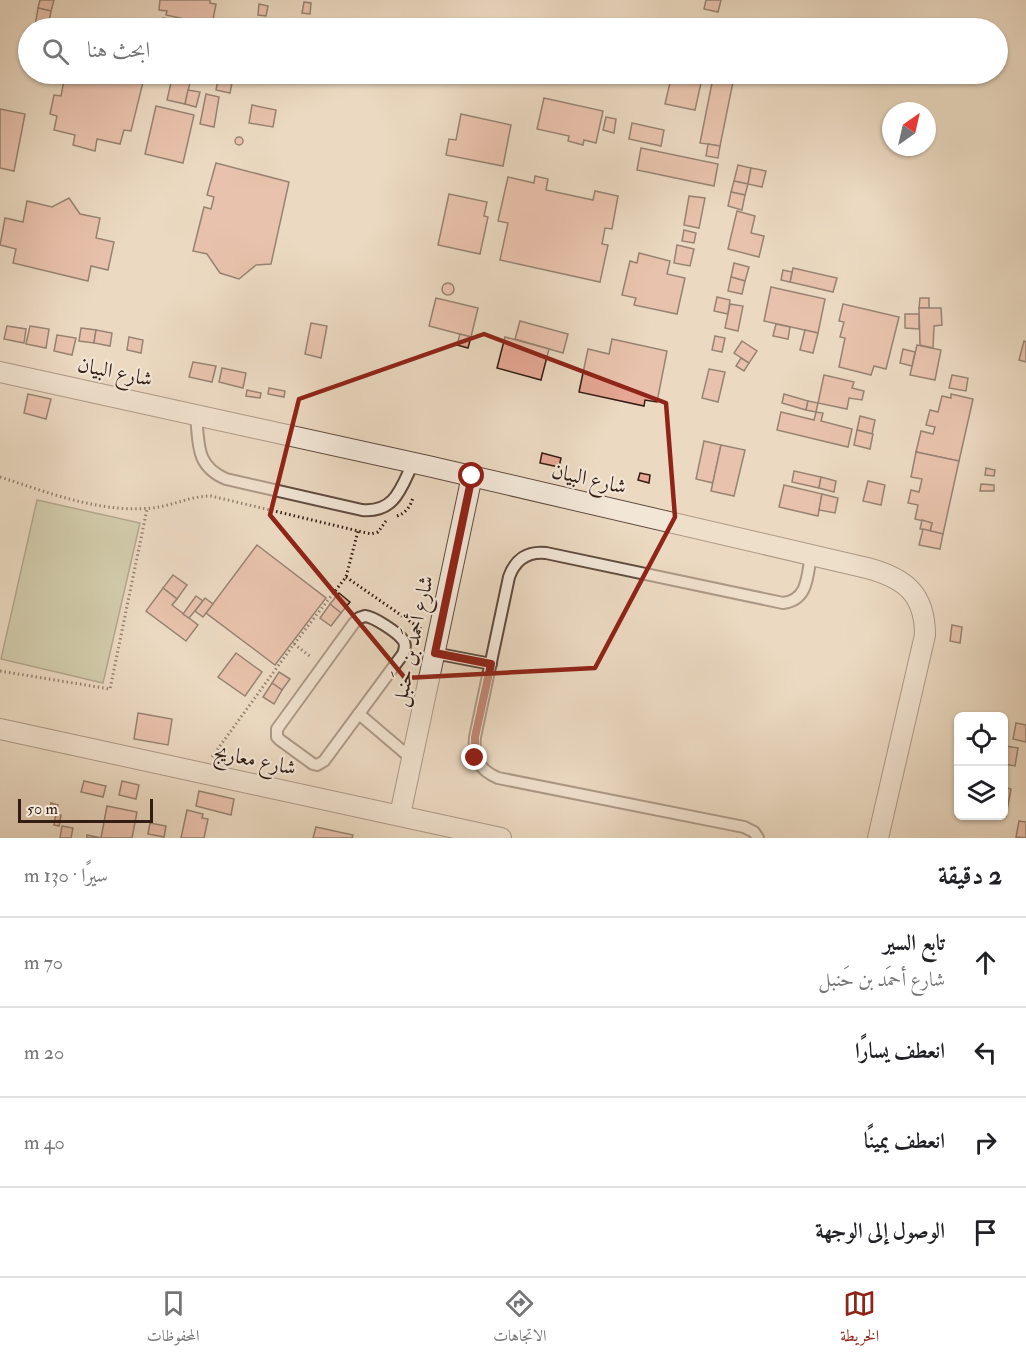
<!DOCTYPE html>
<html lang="ar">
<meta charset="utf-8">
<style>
:root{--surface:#fff;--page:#f2f2f2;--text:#202124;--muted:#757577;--line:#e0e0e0;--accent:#8f2418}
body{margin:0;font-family:"IM FELL Double Pica",Amiri,serif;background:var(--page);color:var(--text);direction:rtl}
.controls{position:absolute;right:18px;bottom:18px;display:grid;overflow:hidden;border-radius:9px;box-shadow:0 2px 4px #0004}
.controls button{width:54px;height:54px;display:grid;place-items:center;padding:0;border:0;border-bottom:2px solid var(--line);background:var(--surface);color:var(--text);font:30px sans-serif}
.compass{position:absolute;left:882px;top:102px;width:54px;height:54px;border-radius:50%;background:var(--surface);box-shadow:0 2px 4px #0004;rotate:34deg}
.scale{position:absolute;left:18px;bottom:15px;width:135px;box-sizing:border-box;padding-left:6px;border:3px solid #321c13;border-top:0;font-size:16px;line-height:21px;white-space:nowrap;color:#321c13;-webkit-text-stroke:4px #f2e6d7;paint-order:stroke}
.stop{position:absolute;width:18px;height:18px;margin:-14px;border:4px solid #8f2418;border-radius:50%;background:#fff}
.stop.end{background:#8f2418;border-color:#fff;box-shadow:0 2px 6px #0008}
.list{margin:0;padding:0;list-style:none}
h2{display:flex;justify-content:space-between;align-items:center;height:78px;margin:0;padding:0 24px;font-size:26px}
h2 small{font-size:20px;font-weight:400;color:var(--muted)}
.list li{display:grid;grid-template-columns:39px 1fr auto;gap:18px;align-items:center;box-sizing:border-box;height:90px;padding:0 24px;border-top:2px solid var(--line)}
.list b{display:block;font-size:22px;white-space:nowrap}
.list p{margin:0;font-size:20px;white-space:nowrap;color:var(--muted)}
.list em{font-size:20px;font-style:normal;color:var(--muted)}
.icon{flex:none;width:33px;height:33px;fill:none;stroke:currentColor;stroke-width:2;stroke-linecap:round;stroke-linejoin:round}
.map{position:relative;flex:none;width:1026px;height:838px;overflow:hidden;direction:ltr}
.search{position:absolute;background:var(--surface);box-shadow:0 2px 4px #0004;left:18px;right:18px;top:18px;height:66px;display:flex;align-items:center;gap:15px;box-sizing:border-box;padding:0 21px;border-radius:33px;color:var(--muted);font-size:22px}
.sheet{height:438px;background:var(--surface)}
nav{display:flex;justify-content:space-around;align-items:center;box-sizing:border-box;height:84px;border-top:2px solid var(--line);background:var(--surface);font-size:16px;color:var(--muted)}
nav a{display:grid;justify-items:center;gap:3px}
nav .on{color:var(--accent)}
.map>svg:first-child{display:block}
</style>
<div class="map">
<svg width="1026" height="838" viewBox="0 0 1026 838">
<rect width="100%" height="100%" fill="#ebd9c1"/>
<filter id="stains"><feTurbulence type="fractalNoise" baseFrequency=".00333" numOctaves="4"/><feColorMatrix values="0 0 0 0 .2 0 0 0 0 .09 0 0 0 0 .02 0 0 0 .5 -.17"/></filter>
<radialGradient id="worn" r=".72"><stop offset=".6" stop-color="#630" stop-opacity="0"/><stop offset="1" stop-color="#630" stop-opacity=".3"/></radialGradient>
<polygon fill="#b6bf94" stroke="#746e54" stroke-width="1.5" points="37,500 140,523 103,683 1,659"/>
<g fill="#e6a794" stroke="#321c13" stroke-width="1.5">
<polygon points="40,0 54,0 51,11 38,8"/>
<polygon points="160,0 210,0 210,3 216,4 212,25 166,15 167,11 159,10"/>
<polygon points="706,0 721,0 718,12 704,9"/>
<polygon points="304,2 311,3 310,14 302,13"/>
<polygon points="259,4 268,6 266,16 258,15"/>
<polygon points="38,8 51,11 48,28 35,26"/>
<polygon points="163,18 178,21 177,28 160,28"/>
<polygon points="246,20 287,28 244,28"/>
<polygon points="178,21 194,25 193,28 177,28"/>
<polygon points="60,74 145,74 131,131 124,130 120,144 97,139 95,151 73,145 75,135 54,130 57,116 50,114 54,95 61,96 64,81 58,79"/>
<polygon points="173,74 192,74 185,104 167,100"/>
<polygon points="672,74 703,74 695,110 665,104"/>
<polygon points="219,75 233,78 230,93 216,90"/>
<polygon points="713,78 733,82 720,146 700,143"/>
<polygon points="188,90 200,92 196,107 185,104"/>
<polygon points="206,94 219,97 214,127 200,124"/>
<polygon points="544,98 603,111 596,143 584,140 583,145 568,141 569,136 537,129"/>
<polygon points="252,105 276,110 273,127 249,123"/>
<polygon points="156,106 194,115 183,163 145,154"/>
<polygon points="0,109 25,114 14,171 0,168"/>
<polygon points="461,114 511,125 503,166 446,155 449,139 456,140"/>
<polygon points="606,117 616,119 614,133 603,130"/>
<polygon points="632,123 664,130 661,146 629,139"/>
<circle cx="239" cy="141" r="4"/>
<polygon points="708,144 720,146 718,158 706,156"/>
<polygon points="641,148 718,164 714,186 637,170"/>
<polygon points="216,163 289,182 271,264 256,265 239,279 220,273 207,254 193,251 204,207 211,209 214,197 207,195"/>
<polygon points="738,165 751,168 748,184 734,181"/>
<polygon points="751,168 766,171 762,187 748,184"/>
<polygon points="535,176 548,179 546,190 593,200 595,191 618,196 612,229 605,228 602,244 608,245 600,282 500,260 508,223 498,221 508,177 534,183"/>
<polygon points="734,181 748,184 745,195 731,192"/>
<polygon points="731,192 745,195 742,210 728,206"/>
<polygon points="449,194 487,202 484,216 488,217 480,254 438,245"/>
<polygon points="689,196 705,198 699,228 684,225"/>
<polygon points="69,198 80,214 100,218 96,238 114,242 108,270 91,266 88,281 13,263 16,249 0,245 5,218 23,222 27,201 52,207"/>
<polygon points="737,211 755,216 751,233 764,236 759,257 728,249"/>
<polygon points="684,230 696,233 694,243 682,241"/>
<polygon points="677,245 694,249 690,266 674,263"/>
<polygon points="639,253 670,261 667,274 685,278 677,314 634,305 636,298 622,295 630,261 637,263"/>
<polygon points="734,263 749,267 745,281 731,277"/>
<polygon points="793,268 837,278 833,292 790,282"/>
<polygon points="783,270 792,272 790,282 781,280"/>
<polygon points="731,277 745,281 742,294 728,291"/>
<circle cx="448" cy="289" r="6"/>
<polygon points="771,287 825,299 818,333 764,321"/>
<polygon points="717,297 730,300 728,314 714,311"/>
<polygon points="436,298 478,308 471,337 429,326"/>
<polygon points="920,298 929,298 929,308 919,308"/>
<polygon points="730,304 743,306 738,331 725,328"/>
<polygon points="843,304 899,317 886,369 874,366 871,375 839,367 845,338 840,337 844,322 839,321"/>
<polygon points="919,308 941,308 942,325 934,326 933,348 920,345"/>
<polygon points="905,314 919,314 919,329 905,328"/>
<polygon points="520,321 568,334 563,353 515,339"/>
<polygon points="311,323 327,326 321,358 305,354"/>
<polygon points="776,324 790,327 788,339 773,336"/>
<polygon points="7,326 26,329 24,343 4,339"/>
<polygon points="30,326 49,329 46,348 26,344"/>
<polygon points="81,328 96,330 94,343 79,341"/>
<polygon points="96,330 112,333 110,346 94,343"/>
<polygon points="805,330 818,333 813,353 800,350"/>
<polygon points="460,334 471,337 468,348 457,345"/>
<polygon points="57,335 76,338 72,355 54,351"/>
<polygon points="715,336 725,338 722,352 712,350"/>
<polygon points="129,337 143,340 141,353 127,350"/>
<polygon points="505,337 549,349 541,380 497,368"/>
<polygon points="612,339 667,351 657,402 645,400 644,406 579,392 588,349 609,354"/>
<polygon points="742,341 757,351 749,363 734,353"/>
<polygon points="1024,341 1026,342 1026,362 1019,360"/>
<polygon points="917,345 941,350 935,380 910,375"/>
<polygon points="903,349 915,352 912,366 900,363"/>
<polygon points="741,358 749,363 744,371 736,366"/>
<polygon points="193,362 216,366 212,382 189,377"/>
<polygon points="222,368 246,373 243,388 219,382"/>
<polygon points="709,369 725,372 718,402 702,398"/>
<polygon points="824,375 854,382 852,388 864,391 862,400 849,398 847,409 818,403"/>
<polygon points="952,375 968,378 966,391 949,388"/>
<polygon points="269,388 285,391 284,397 268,394"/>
<polygon points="247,390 261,393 260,398 246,396"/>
<polygon points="28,394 51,399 46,419 24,413"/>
<polygon points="784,394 808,401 806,410 782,403"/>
<polygon points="951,394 973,399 959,461 916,452 921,431 933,434 935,427 926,425 930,410 938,412 942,396 951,398"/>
<polygon points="808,401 818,403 816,412 806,410"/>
<polygon points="781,412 814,420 816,412 823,413 821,421 852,429 848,447 777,430"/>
<polygon points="860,416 875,420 872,434 857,430"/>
<polygon points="857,430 873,434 870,449 854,445"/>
<polygon points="704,441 721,445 713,483 696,479"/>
<polygon points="721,445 745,450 734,496 711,491"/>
<polygon points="916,452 959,461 943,534 930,531 932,523 915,519 918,505 908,503 911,490 919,492 922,479 911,477"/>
<polygon points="542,453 561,458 559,467 540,463"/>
<polygon points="986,468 995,470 994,476 985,475"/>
<polygon points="794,471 821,477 819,488 792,482"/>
<polygon points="640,473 650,475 649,483 638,480"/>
<polygon points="821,477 836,481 834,492 819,488"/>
<polygon points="868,481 885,485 881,505 863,501"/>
<polygon points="981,484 994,485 994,491 980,491"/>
<polygon points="784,485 822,494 818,516 779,507"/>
<polygon points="822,494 838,498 835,513 819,510"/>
<polygon points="922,520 932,523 930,531 920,529"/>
<polygon points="923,529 943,534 940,549 919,545"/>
<polygon points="257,545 326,598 275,665 206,613"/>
<polygon points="173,575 187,585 177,599 163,588"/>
<polygon points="163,588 177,599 172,605 198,625 186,641 146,611"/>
<polygon points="339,593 350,602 341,613 330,604"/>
<polygon points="196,596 203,601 189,618 183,614"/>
<polygon points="205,598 213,604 203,617 195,611"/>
<polygon points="330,604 341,613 331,626 320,618"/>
<polygon points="952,625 962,627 960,643 950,641"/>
<polygon points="236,653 262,672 245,696 218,677"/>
<polygon points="279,672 290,679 282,690 272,683"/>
<polygon points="272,683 282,690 274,704 263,697"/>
<polygon points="138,713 172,719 168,745 134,739"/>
<polygon points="1016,723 1026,725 1026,742 1013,739"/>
<polygon points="1005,746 1018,748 1015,766 1004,764"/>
<polygon points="84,781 106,786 103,797 81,792"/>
<polygon points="122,781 139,785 136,799 119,795"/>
<polygon points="1004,787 1011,789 1006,816 1002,816 1004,816"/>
<polygon points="199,791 234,799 231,815 196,806"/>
<polygon points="51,803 58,805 56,814 49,813"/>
<polygon points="107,806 137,812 132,838 87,838 87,835 101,838"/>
<polygon points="187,810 203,814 202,818 208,819 204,838 181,838"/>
<polygon points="56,814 61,815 59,826 54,825"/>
<polygon points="1019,821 1026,822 1026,838 1016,837"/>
<polygon points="150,823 166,826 164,837 148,834"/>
<polygon points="62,826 73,828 71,838 60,838"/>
<polygon points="316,827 353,835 352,838 313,838"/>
</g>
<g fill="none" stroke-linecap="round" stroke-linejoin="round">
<g stroke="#604b3e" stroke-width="14">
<g id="lane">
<path d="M196 415C199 443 195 466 226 479L362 510C395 513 401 488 413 463"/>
<path d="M365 616C374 617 397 632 403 640 406 644 405 649 403 654L324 761 317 765 313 764 280 740 277 737V729L354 623 359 618Z"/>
<polyline points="434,653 491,664"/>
<polyline points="359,714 412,759"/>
<path d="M758 838 754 832 744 827 498 778C479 770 473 758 475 737L509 577C515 560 527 551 546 553L783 603C808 600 807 577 811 555"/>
</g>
</g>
<g stroke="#604b3e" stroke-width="22">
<g id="street">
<path d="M0 372 428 466 867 568C905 578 925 594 925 635L878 838"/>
<polyline points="0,729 501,838"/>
<polyline points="400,815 472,476"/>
</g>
</g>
<g stroke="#321c13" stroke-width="3" stroke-dasharray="1.5 3" stroke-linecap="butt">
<path d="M0 477C50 493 99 513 152 508 172 506 190 496 211 496L371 534 378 532 386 521"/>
<path d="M397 516C406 513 411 506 413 497"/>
<polyline points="346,577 421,629"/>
<polyline points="294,644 311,657"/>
<polyline points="0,671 110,689 147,509"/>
<polyline points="212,757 294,644 346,577 358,531"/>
</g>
<use href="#lane" stroke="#f2e6d7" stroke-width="10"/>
<use href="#street" stroke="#f2e6d7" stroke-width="20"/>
</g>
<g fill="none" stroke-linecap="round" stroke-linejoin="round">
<polyline stroke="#8f2418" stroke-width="8" points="472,476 435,653 491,664 475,737 475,758"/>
</g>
<path d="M0 0H1026V838H0ZM484 334 666 403 675 517 595 668 405 678 270 515 299 399Z" fill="#ebd9c1" fill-opacity=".55" fill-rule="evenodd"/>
<path fill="none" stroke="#8f2418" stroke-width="4.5" stroke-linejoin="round" d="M484 334 666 403 675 517 595 668 405 678 270 515 299 399Z"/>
<g text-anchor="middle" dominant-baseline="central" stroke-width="4.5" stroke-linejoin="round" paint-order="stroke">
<g font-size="21" fill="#321c13" stroke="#f2e6d7">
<text transform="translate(115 372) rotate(12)">شارع البيان</text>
<text transform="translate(589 479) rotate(13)">شارع البيان</text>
<text transform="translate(413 641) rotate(-78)">شارع أحمَد بن حَنبل</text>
<text transform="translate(255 760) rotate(12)">شارع معاريج</text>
</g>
</g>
<rect width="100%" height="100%" filter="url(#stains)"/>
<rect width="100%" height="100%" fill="url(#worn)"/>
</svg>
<div class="controls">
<button><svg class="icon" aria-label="locate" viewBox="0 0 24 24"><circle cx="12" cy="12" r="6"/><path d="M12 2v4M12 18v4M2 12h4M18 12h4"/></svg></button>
<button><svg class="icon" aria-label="layers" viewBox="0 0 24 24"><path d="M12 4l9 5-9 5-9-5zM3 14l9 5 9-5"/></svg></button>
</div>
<svg class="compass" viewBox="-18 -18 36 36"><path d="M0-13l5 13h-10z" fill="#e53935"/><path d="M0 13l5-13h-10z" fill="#757577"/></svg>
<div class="scale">50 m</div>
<div class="stop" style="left:472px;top:476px"></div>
<div class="stop end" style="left:475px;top:758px"></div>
<div class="search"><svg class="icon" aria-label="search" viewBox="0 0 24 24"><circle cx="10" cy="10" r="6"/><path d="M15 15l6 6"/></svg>ابحث هنا</div>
</div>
<section class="sheet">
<h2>2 دقيقة<small>سيرًا · 130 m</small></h2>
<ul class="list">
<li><svg class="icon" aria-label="ahead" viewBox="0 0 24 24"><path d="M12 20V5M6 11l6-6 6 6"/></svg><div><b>تابع السير</b><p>شارع أحمَد بن حَنبل</p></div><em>70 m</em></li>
<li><svg class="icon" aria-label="left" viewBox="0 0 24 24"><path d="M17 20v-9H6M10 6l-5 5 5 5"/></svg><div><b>انعطف يسارًا</b></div><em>20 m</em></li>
<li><svg class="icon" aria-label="right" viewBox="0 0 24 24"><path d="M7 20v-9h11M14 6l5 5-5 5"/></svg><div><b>انعطف يمينًا</b></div><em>40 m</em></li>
<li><svg class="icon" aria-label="arrive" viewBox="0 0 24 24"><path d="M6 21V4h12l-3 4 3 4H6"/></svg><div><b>الوصول إلى الوجهة</b></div></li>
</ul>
</section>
<nav>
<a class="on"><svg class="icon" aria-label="map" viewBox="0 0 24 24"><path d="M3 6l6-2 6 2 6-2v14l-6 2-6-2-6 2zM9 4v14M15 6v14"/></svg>الخريطة</a>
<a><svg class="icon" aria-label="directions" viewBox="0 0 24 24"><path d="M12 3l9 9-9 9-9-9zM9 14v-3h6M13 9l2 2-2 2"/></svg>الاتجاهات</a>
<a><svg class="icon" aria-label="saved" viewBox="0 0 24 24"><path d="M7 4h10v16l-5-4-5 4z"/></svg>المحفوظات</a>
</nav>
